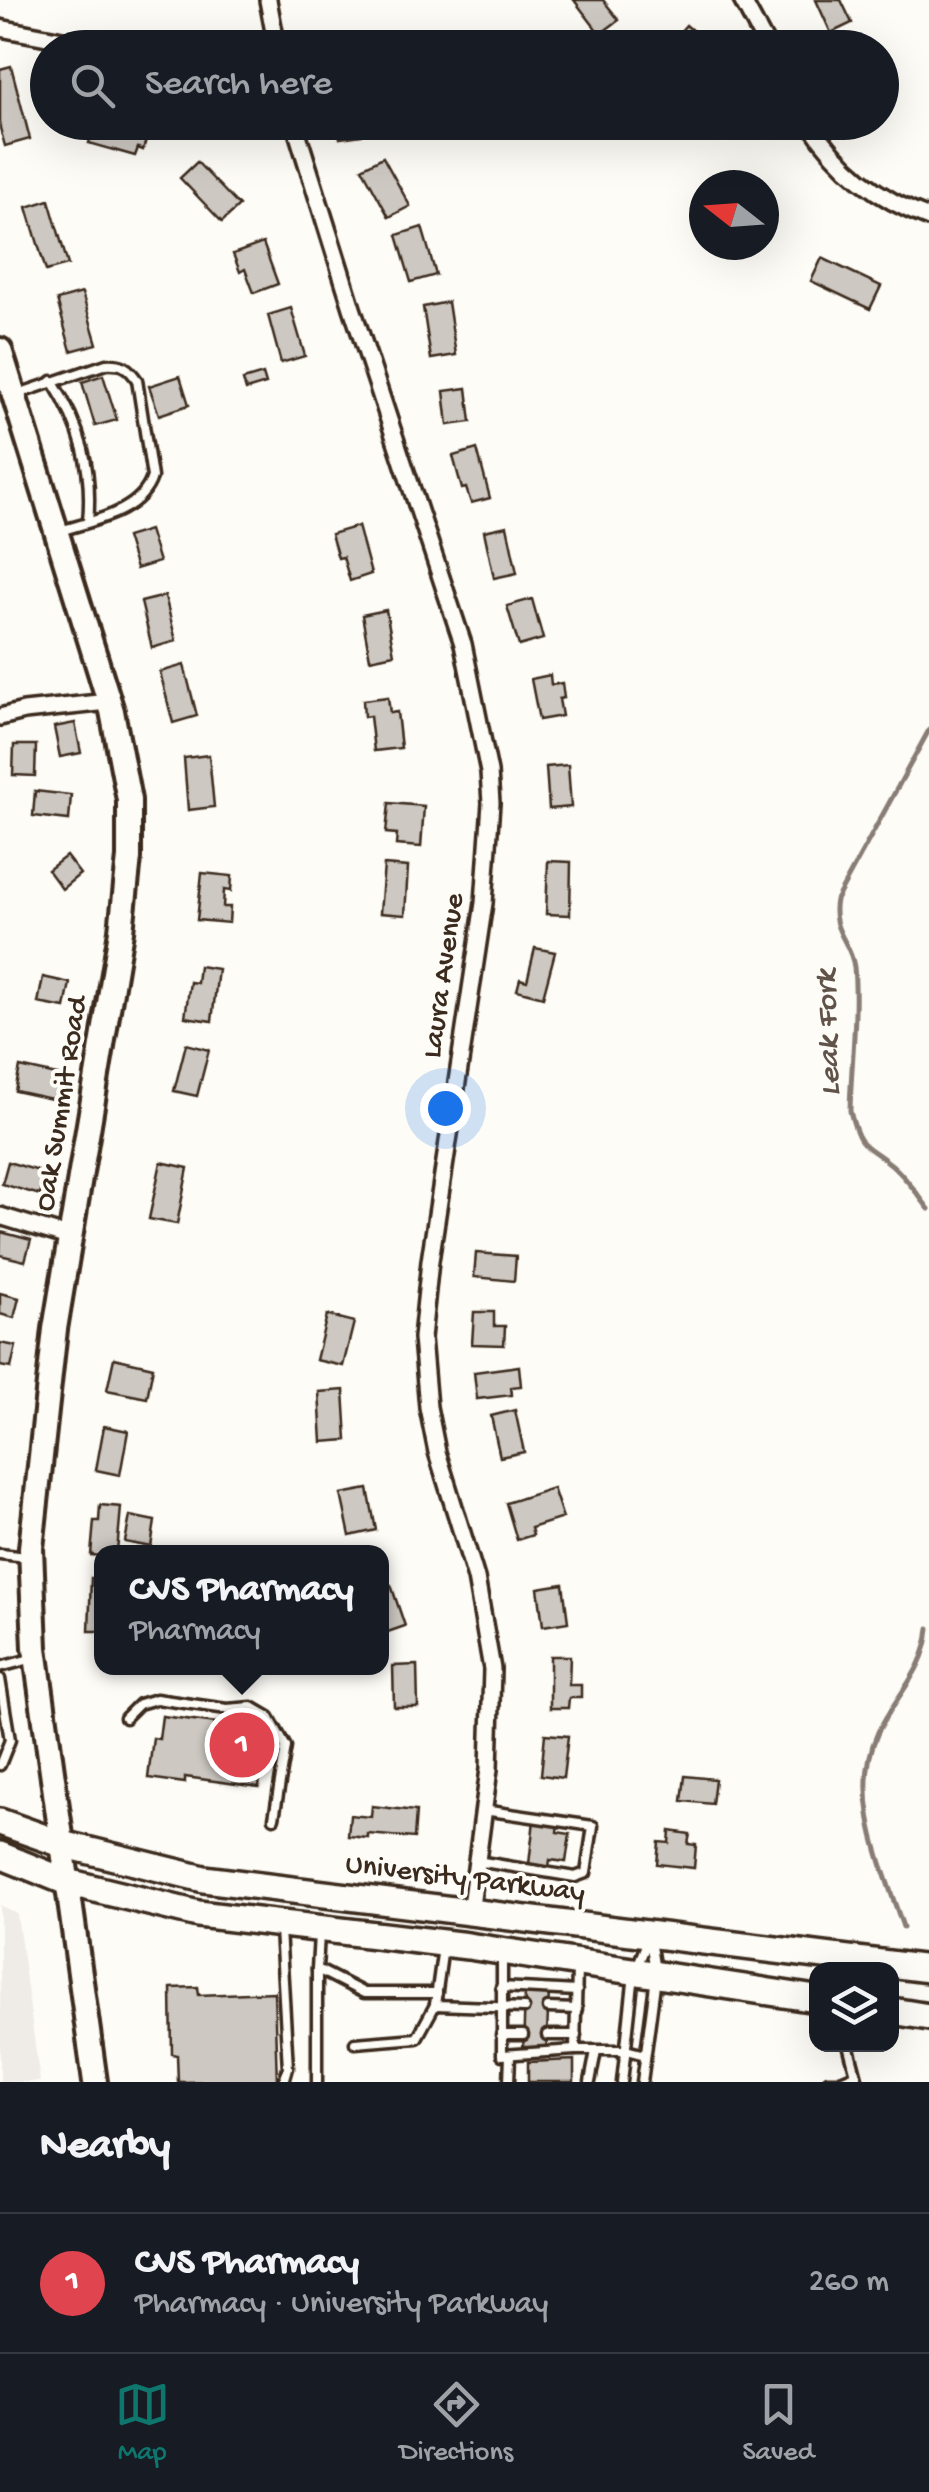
<!DOCTYPE html>
<meta charset="utf-8">
<style>
:root{--surface:#171b24;--page:#20242c;--text:#f1f3f6;--muted:#9ea1a6;--line:#363941;--accent:#0f766e}
body{margin:0;font-family:"Gochi Hand",sans-serif;background:var(--page);color:var(--text)}
.controls{position:absolute;right:30px;bottom:30px;display:grid;overflow:hidden;border-radius:20px;box-shadow:0 10px 40px #0002}
.controls button{width:90px;height:90px;display:grid;place-items:center;padding:0;border:0;border-bottom:2px solid var(--line);background:var(--surface);color:var(--text);font:50px sans-serif}
.compass{position:absolute;left:689px;top:170px;width:90px;height:90px;border-radius:50%;background:var(--surface);box-shadow:0 10px 40px #0002;rotate:287deg}
.you{position:absolute;left:445px;top:1108px;width:35px;height:35px;margin:-25px;border:8px solid #fff;border-radius:50%;background:#1a73e8;box-shadow:0 0 0 15px #1a73e833}
.badge{display:grid;place-items:center;width:65px;height:65px;border-radius:50%;background:var(--accent);color:#fff;font-size:32px;font-weight:700}
.pin{position:absolute;translate:-50% -50%;border:5px solid #fff;box-shadow:0 2px 10px #0006}
.popup{position:absolute;left:94px;top:1545px;width:295px;height:130px;box-sizing:border-box;display:grid;place-content:center;border-radius:20px;background:var(--surface);filter:drop-shadow(0 2px 8px #0005);font-size:32px;white-space:nowrap;color:var(--muted)}
.popup b{font-size:38px;color:var(--text)}
.popup::after{content:'';position:absolute;left:50%;top:100%;margin-left:-20px;border:20px solid transparent;border-top-color:var(--surface)}
.list{margin:0;padding:0;list-style:none}
h2{display:flex;justify-content:space-between;align-items:center;height:130px;margin:0;padding:0 40px;font-size:42px}
h2 small{font-size:32px;font-weight:400;color:var(--muted)}
.list li{display:grid;grid-template-columns:65px 1fr auto;gap:30px;align-items:center;box-sizing:border-box;height:140px;padding:0 40px;border-top:2px solid var(--line)}
.list b{display:block;font-size:38px;white-space:nowrap}
.list p{margin:0;font-size:32px;white-space:nowrap;color:var(--muted)}
.list em{font-size:32px;font-style:normal;color:var(--muted)}
.icon{flex:none;width:55px;height:55px;fill:none;stroke:currentColor;stroke-width:2;stroke-linecap:round;stroke-linejoin:round}
.map{position:relative;flex:none;width:929px;height:2082px;overflow:hidden}
.search{position:absolute;background:var(--surface);box-shadow:0 10px 40px #0002;left:30px;right:30px;top:30px;height:110px;display:flex;align-items:center;gap:25px;box-sizing:border-box;padding:0 35px;border-radius:55px;color:var(--muted);font-size:38px}
.sheet{height:270px;background:var(--surface)}
nav{display:flex;justify-content:space-around;align-items:center;box-sizing:border-box;height:140px;border-top:2px solid var(--line);background:var(--surface);font-size:28px;color:var(--muted)}
nav a{display:grid;justify-items:center;gap:5px}
nav .on{color:var(--accent)}
.map>svg:first-child{display:block}
</style>
<div class="map">
<svg width="929" height="2082" viewBox="0 0 929 2082">
<rect width="100%" height="100%" fill="#fdfcf7"/>
<filter id="ink" filterUnits="userSpaceOnUse"><feTurbulence type="fractalNoise" baseFrequency=".01" numOctaves="2"/><feDisplacementMap in="SourceGraphic" scale="20" xChannelSelector="R" yChannelSelector="G"/><feConvolveMatrix kernelMatrix="1 2 1 2 8 2 1 2 1" color-interpolation-filters="sRGB"/></filter>
<g filter="url(#ink)">
<polygon fill="#efece7" points="0,1905 17,1914 40,2082 0,2082"/>
<g fill="none" stroke-linecap="round" stroke-linejoin="round">
<g stroke="#887d74" stroke-width="5">
<path d="M929 730 836 900C830 931 851 942 854 967 858 1012 851 1065 850 1111 860 1151 864 1142 892 1165 907 1178 917 1194 929 1209"/>
<path d="M903 1927C883 1867 849 1795 878 1732 895 1696 926 1670 929 1628"/>
</g>
</g>
<g fill="#cdc8c2" stroke="#3b2a1e" stroke-width="2.5">
<polygon points="574,0 603,0 619,20 600,34"/>
<polygon points="816,0 841,0 852,23 831,33"/>
<polygon points="686,25 708,44 705,48 666,48"/>
<polygon points="11,66 30,139 5,146 0,128 0,69"/>
<polygon points="94,122 147,136 143,150 138,148 135,156 89,143"/>
<polygon points="337,122 360,122 362,135 340,138"/>
<polygon points="383,157 410,206 389,217 362,168"/>
<polygon points="197,162 239,206 222,222 180,178"/>
<polygon points="49,200 68,265 46,271 27,207"/>
<polygon points="422,227 436,275 411,282 397,235"/>
<polygon points="263,243 278,284 254,293 245,269 240,272 233,254"/>
<polygon points="822,258 881,286 870,309 811,281"/>
<polygon points="82,293 97,344 71,351 57,300"/>
<polygon points="448,302 456,355 431,359 423,307"/>
<polygon points="291,308 305,356 281,363 268,315"/>
<polygon points="263,374 266,384 246,390 243,380"/>
<polygon points="103,375 117,420 95,426 82,382"/>
<polygon points="180,376 189,405 159,415 149,386"/>
<polygon points="467,388 471,422 448,425 444,391"/>
<polygon points="477,449 490,498 471,503 466,488 462,489 453,456"/>
<polygon points="358,526 371,574 350,581 343,557 338,558 331,534"/>
<polygon points="507,526 517,573 494,578 484,531"/>
<polygon points="149,530 159,562 136,569 126,537"/>
<polygon points="165,596 176,641 152,648 141,602"/>
<polygon points="532,599 543,639 519,646 507,606"/>
<polygon points="386,610 394,654 370,659 362,615"/>
<polygon points="184,665 197,716 173,723 160,672"/>
<polygon points="550,675 551,685 562,683 564,698 559,699 562,716 539,720 531,679"/>
<polygon points="388,697 390,713 397,712 401,748 374,751 370,716 364,717 363,700"/>
<polygon points="75,723 81,753 60,757 54,727"/>
<polygon points="14,745 36,745 35,776 13,775"/>
<polygon points="209,755 214,807 188,810 184,758"/>
<polygon points="568,765 571,807 549,809 546,767"/>
<polygon points="35,791 71,795 69,820 33,816"/>
<polygon points="389,803 424,806 421,847 396,845 397,834 386,833"/>
<polygon points="66,856 80,874 62,889 48,870"/>
<polygon points="548,861 571,862 570,915 546,914"/>
<polygon points="384,865 408,867 405,915 380,913"/>
<polygon points="202,873 232,876 231,891 224,890 223,907 230,907 229,923 197,920"/>
<polygon points="535,948 555,952 543,997 517,990 520,979 527,981"/>
<polygon points="199,966 218,969 212,1021 185,1017 190,982 197,983"/>
<polygon points="43,977 70,983 65,1008 38,1003"/>
<polygon points="186,1044 209,1050 197,1096 174,1091"/>
<polygon points="20,1067 66,1077 61,1101 15,1091"/>
<polygon points="8,1162 46,1173 40,1195 2,1184"/>
<polygon points="161,1162 188,1168 177,1224 149,1219"/>
<polygon points="1,1232 31,1240 25,1261 0,1255"/>
<polygon points="476,1253 516,1256 514,1281 474,1277"/>
<polygon points="0,1293 19,1298 14,1318 0,1314"/>
<polygon points="474,1312 494,1312 494,1326 505,1326 504,1345 472,1344"/>
<polygon points="327,1315 354,1322 343,1366 316,1360"/>
<polygon points="0,1343 16,1346 11,1368 0,1366"/>
<polygon points="114,1358 153,1367 147,1398 107,1390"/>
<polygon points="519,1366 521,1386 511,1387 512,1395 477,1399 474,1372"/>
<polygon points="344,1390 347,1440 322,1442 319,1392"/>
<polygon points="515,1410 524,1452 500,1457 491,1416"/>
<polygon points="104,1426 128,1431 120,1475 96,1470"/>
<polygon points="553,1488 563,1518 531,1528 533,1535 517,1540 506,1503"/>
<polygon points="368,1489 376,1530 350,1536 341,1494"/>
<polygon points="100,1505 121,1507 117,1552 102,1552 102,1556 91,1555 94,1521 99,1521"/>
<polygon points="130,1516 155,1521 151,1547 125,1542"/>
<polygon points="91,1578 102,1578 102,1631 89,1631"/>
<polygon points="563,1584 568,1622 543,1626 538,1588"/>
<polygon points="391,1585 405,1626 382,1634 382,1588"/>
<polygon points="550,1656 570,1656 569,1685 581,1685 581,1698 569,1698 568,1708 550,1708"/>
<polygon points="417,1665 418,1707 394,1707 393,1666"/>
<polygon points="250,1713 262,1714 260,1729 266,1730 259,1787 185,1777 185,1783 148,1778 153,1738 159,1739 162,1716 248,1727"/>
<polygon points="545,1734 568,1736 563,1778 541,1775"/>
<polygon points="685,1776 715,1779 712,1804 682,1801"/>
<polygon points="372,1806 416,1811 414,1838 368,1834 368,1838 348,1836 350,1815 371,1817"/>
<polygon points="534,1820 558,1823 557,1832 570,1834 566,1862 550,1860 549,1867 529,1864"/>
<polygon points="670,1831 690,1834 688,1844 696,1845 694,1868 657,1864 659,1842 669,1843"/>
<polygon points="198,1987 199,1995 274,1992 277,2081 178,2082 177,2055 172,2054 171,1988"/>
<polygon points="525,1991 549,1992 546,2053 523,2052"/>
<polygon points="574,2060 574,2082 528,2082 528,2062"/>
</g>
<g fill="none" stroke-linecap="round" stroke-linejoin="round">
<g stroke="#3b2a1e" stroke-width="15">
<g id="lane">
<path d="M52 381C81 426 93 469 88 522"/>
<path d="M18 394 106 364C122 363 128 367 137 380L152 477C141 513 91 521 60 531"/>
<polyline points="0,1554 27,1557"/>
<polyline points="0,1667 34,1658"/>
<polyline points="0,1679 10,1740 0,1765"/>
<polyline points="125,1718 139,1704 156,1699 227,1709 252,1707 269,1717 286,1747 274,1818"/>
<polyline points="477,1861 575,1877 586,1873 593,1826 483,1810"/>
<polyline points="280,1929 288,2068 284,2082"/>
<polyline points="319,1934 317,1969 364,1993 437,1993"/>
<polyline points="502,1955 502,2055 575,2050 577,1968"/>
<polyline points="317,1969 317,2082"/>
<polyline points="501,1987 577,1991"/>
<polyline points="435,2005 524,2008"/>
<polyline points="548,2008 577,2009"/>
<polyline points="501,2035 523,2035"/>
<polyline points="547,2035 576,2035"/>
<polyline points="355,2043 417,2038 435,2005 443,1947"/>
<polyline points="848,2044 858,2082"/>
<polyline points="575,2050 626,2050 645,2055"/>
<polyline points="828,2081 841,2081 855,2075"/>
<polyline points="509,2082 510,2055"/>
<polyline points="590,2082 596,2051"/>
<polyline points="622,2082 634,1974 648,1940"/>
<polyline points="642,2082 656,1977 650,1940"/>
</g>
</g>
<g stroke="#3b2a1e" stroke-width="22">
<g id="street">
<polyline points="268,0 277,48"/>
<polyline points="742,0 768,48"/>
<polyline points="0,28 104,48"/>
<polyline points="294,122 352,308 463,644 489,772 491,803 484,903 430,1261 422,1338 428,1407 437,1452 476,1578 492,1669 489,1769 470,1914"/>
<path d="M809 122C840 169 877 199 929 218"/>
<polyline points="0,717 24,711 108,702"/>
<polyline points="0,1216 72,1238"/>
</g>
</g>
<g stroke="#3b2a1e" stroke-width="30">
<polyline id="secondary" points="0,350 112,711 129,800 129,858 121,931 55,1329 31,1548 35,1648 95,2082"/>
</g>
<g stroke="#3b2a1e" stroke-width="32">
<g id="primary">
<polyline points="0,1822 62,1844 204,1879 929,1969"/>
<polyline points="0,1855 67,1882 198,1914 468,1946 816,1999"/>
<polyline points="892,2011 929,2017"/>
</g>
</g>
<use href="#lane" stroke="#fdfcf7" stroke-width="8"/>
<use href="#street" stroke="#fdfcf7" stroke-width="15"/>
<use href="#secondary" stroke="#fdfcf7" stroke-width="22"/>
<use href="#primary" stroke="#fdfcf7" stroke-width="25"/>
</g>
</g>
<g text-anchor="middle" dominant-baseline="central" stroke-width="8" stroke-linejoin="round" paint-order="stroke">
<g font-size="30" fill="#3b2a1e" stroke="#fdfcf7">
<text transform="translate(445 976) rotate(-82)">Laura Avenue</text>
<text transform="translate(63 1104) rotate(-81)">Oak Summit Road</text>
<text transform="translate(465 1880) rotate(7)">University Parkway</text>
</g>
<g font-size="32" font-style="italic" fill="#615349" stroke="#fdfcf7">
<text transform="translate(830 1033) rotate(-92)">Leak Fork</text>
</g>
</g>
</svg>
<div class="controls">
<button><svg class="icon" aria-label="layers" viewBox="0 0 24 24"><path d="M12 4l9 5-9 5-9-5zM3 14l9 5 9-5"/></svg></button>
</div>
<svg class="compass" viewBox="-18 -18 36 36"><path d="M0-13l5 13h-10z" fill="#e53935"/><path d="M0 13l5-13h-10z" fill="#9ea1a6"/></svg>
<div class="you"></div>
<div class="pin badge" style="left:242px;top:1745px;background:#e0444e">1</div>
<div class="popup"><b>CVS Pharmacy</b>Pharmacy</div>
<div class="search"><svg class="icon" aria-label="search" viewBox="0 0 24 24"><circle cx="10" cy="10" r="6"/><path d="M15 15l6 6"/></svg>Search here</div>
</div>
<section class="sheet">
<h2>Nearby<small></small></h2>
<ul class="list">
<li><span class="badge" style="background:#e0444e">1</span><div><b>CVS Pharmacy</b><p>Pharmacy · University Parkway</p></div><em>260 m</em></li>
</ul>
</section>
<nav>
<a class="on"><svg class="icon" aria-label="map" viewBox="0 0 24 24"><path d="M3 6l6-2 6 2 6-2v14l-6 2-6-2-6 2zM9 4v14M15 6v14"/></svg>Map</a>
<a><svg class="icon" aria-label="directions" viewBox="0 0 24 24"><path d="M12 3l9 9-9 9-9-9zM9 14v-3h6M13 9l2 2-2 2"/></svg>Directions</a>
<a><svg class="icon" aria-label="saved" viewBox="0 0 24 24"><path d="M7 4h10v16l-5-4-5 4z"/></svg>Saved</a>
</nav>
